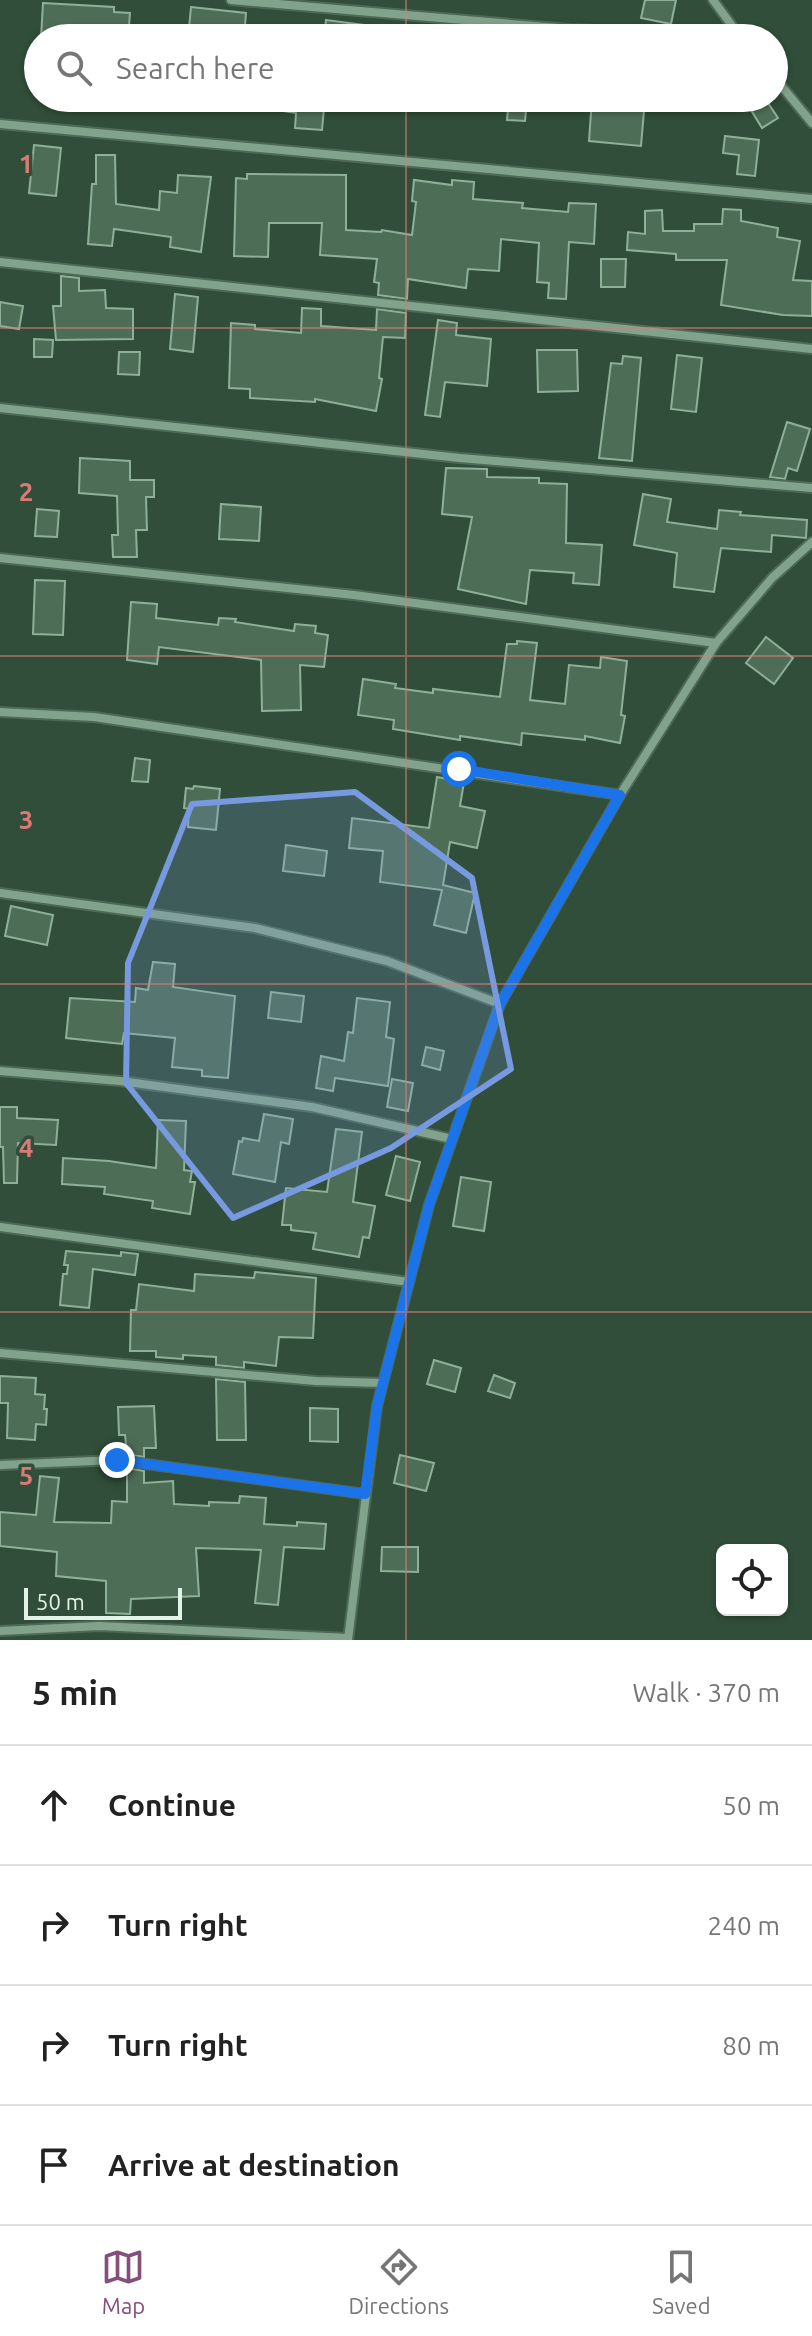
<!DOCTYPE html>
<meta charset="utf-8">
<style>
:root{--surface:#fff;--page:#f6f6f6;--text:#222;--muted:#767676;--line:#e0e0e0;--accent:#834f7b}
body{margin:0;font-family:Ubuntu,sans-serif;background:var(--page);color:var(--text)}
.controls{position:absolute;right:24px;bottom:24px;display:grid;overflow:hidden;border-radius:12px;box-shadow:0 2px 6px #0004}
.controls button{width:72px;height:72px;display:grid;place-items:center;padding:0;border:0;border-bottom:2px solid var(--line);background:var(--surface);color:var(--text);font:40px sans-serif}
.scale{position:absolute;left:24px;bottom:20px;width:158px;box-sizing:border-box;padding-left:8px;border:4px solid #e2f4e7;border-top:0;font-size:22px;line-height:28px;white-space:nowrap;color:#e2f4e7;-webkit-text-stroke:6px #304e39;paint-order:stroke}
.stop{position:absolute;width:24px;height:24px;margin:-18px;border:6px solid #1a73e8;border-radius:50%;background:#fff}
.stop.end{background:#1a73e8;border-color:#fff;box-shadow:0 2px 8px #0008}
.list{margin:0;padding:0;list-style:none}
h2{display:flex;justify-content:space-between;align-items:center;height:104px;margin:0;padding:0 32px;font-size:34px}
h2 small{font-size:26px;font-weight:400;color:var(--muted)}
.list li{display:grid;grid-template-columns:52px 1fr auto;gap:24px;align-items:center;box-sizing:border-box;height:120px;padding:0 32px;border-top:2px solid var(--line)}
.list b{display:block;font-size:30px;white-space:nowrap}
.list em{font-size:26px;font-style:normal;color:var(--muted)}
.icon{flex:none;width:44px;height:44px;fill:none;stroke:currentColor;stroke-width:2;stroke-linecap:round;stroke-linejoin:round}
.map{position:relative;flex:none;width:812px;height:1640px;overflow:hidden}
.search{position:absolute;background:var(--surface);box-shadow:0 2px 6px #0004;left:24px;right:24px;top:24px;height:88px;display:flex;align-items:center;gap:20px;box-sizing:border-box;padding:0 28px;border-radius:44px;color:var(--muted);font-size:30px}
.sheet{height:584px;background:var(--surface)}
nav{display:flex;justify-content:space-around;align-items:center;box-sizing:border-box;height:112px;border-top:2px solid var(--line);background:var(--surface);font-size:22px;color:var(--muted)}
nav a{display:grid;justify-items:center;gap:4px}
nav .on{color:var(--accent)}
.map>svg:first-child{display:block}
</style>
<div class="map">
<svg width="812" height="1640" viewBox="0 0 812 1640">
<rect width="100%" height="100%" fill="#304e39"/>
<g fill="#4e6d57" stroke="#8fb098" stroke-width="2">
<polygon points="645,0 676,0 671,24 641,18"/>
<polygon points="43,3 114,7 114,12 130,13 128,38 41,38"/>
<polygon points="191,7 246,13 244,38 188,38"/>
<polygon points="326,20 379,27 379,38 324,38"/>
<polygon points="264,98 325,98 322,130 295,128 296,113 263,108"/>
<polygon points="509,98 527,99 525,121 507,120"/>
<polygon points="592,98 611,98 611,108 644,111 641,146 589,141"/>
<polygon points="766,100 778,118 762,128 751,110"/>
<polygon points="725,136 759,140 755,176 737,174 739,155 723,153"/>
<polygon points="34,145 61,148 56,196 29,193"/>
<polygon points="96,155 115,155 116,204 159,210 160,191 177,193 178,175 211,177 201,252 170,247 171,237 114,229 112,246 88,244 92,184 96,184"/>
<polygon points="247,174 346,175 346,230 381,232 382,230 412,235 416,202 412,201 414,180 452,185 452,180 474,182 473,199 523,203 522,208 568,212 569,203 596,204 594,244 569,242 566,299 548,298 549,283 537,282 539,243 501,239 499,271 468,269 466,288 408,279 407,299 378,295 379,283 374,282 377,259 320,255 322,223 269,223 268,257 234,256 236,178 247,179"/>
<polygon points="723,209 741,210 741,221 778,228 777,237 800,241 793,280 812,281 812,316 783,315 721,305 727,260 676,260 676,254 627,250 628,232 645,234 645,211 662,210 663,231 694,231 694,224 722,224"/>
<polygon points="601,259 626,259 625,287 601,287"/>
<polygon points="61,276 79,278 79,291 105,290 106,308 133,309 133,339 56,340 53,306 61,306"/>
<polygon points="175,294 198,297 193,352 170,349"/>
<polygon points="0,302 23,306 19,329 0,326"/>
<polygon points="302,308 321,309 321,326 376,330 377,309 406,313 405,338 383,337 379,378 382,379 376,411 315,399 315,402 250,398 250,389 229,388 231,323 255,325 255,329 301,333"/>
<polygon points="438,320 457,323 456,335 491,339 487,386 445,382 440,417 425,415"/>
<polygon points="34,339 53,340 52,357 34,357"/>
<polygon points="537,350 577,350 578,391 538,392"/>
<polygon points="119,352 140,352 139,375 118,374"/>
<polygon points="677,355 702,358 696,412 671,409"/>
<polygon points="623,356 641,358 632,461 599,458 611,363 622,364"/>
<polygon points="787,422 810,429 797,471 788,468 785,479 770,477"/>
<polygon points="80,458 130,461 130,480 154,480 154,497 146,497 147,530 136,530 137,557 113,557 112,535 118,535 117,496 79,493"/>
<polygon points="446,468 487,469 487,477 539,478 539,483 567,484 566,543 602,545 599,585 573,583 574,573 530,570 526,604 458,589 472,517 442,514"/>
<polygon points="643,494 671,499 667,522 717,529 719,510 741,512 740,515 807,520 806,538 772,535 771,552 721,548 714,592 674,587 677,553 634,545"/>
<polygon points="221,504 261,507 259,541 219,539"/>
<polygon points="37,509 59,511 57,537 35,536"/>
<polygon points="35,580 65,581 63,635 33,634"/>
<polygon points="131,602 157,604 156,618 218,625 219,618 236,619 235,622 294,631 295,624 316,626 315,633 328,635 324,667 300,665 301,710 262,711 261,660 159,647 157,664 127,660"/>
<polygon points="766,637 793,658 774,684 746,663"/>
<polygon points="517,641 537,643 530,700 565,704 569,665 600,668 601,657 627,661 621,715 625,716 620,743 585,736 585,740 522,733 521,745 460,736 460,740 393,729 394,720 358,715 363,679 396,684 395,688 433,693 433,689 500,697 507,644 517,644"/>
<polygon points="135,758 150,760 148,782 132,781"/>
<polygon points="437,777 464,782 460,806 485,811 477,848 450,842 443,885 475,893 466,933 434,925 442,890 380,882 383,851 349,848 352,818 429,828"/>
<polygon points="194,786 220,789 216,830 188,827 189,809 184,808 186,788 193,789"/>
<polygon points="286,845 327,851 324,876 283,871"/>
<polygon points="11,906 53,915 47,945 5,936"/>
<polygon points="153,962 175,964 173,987 235,996 228,1078 202,1076 202,1070 172,1067 175,1038 124,1033 122,1044 66,1038 70,998 135,1002 136,988 148,990"/>
<polygon points="271,992 304,996 301,1022 268,1018"/>
<polygon points="357,998 390,1002 386,1037 394,1039 388,1086 335,1078 333,1091 316,1088 321,1056 344,1061 348,1032 353,1033"/>
<polygon points="426,1047 444,1051 440,1070 422,1065"/>
<polygon points="392,1079 413,1083 408,1111 387,1107"/>
<polygon points="0,1107 17,1107 17,1118 58,1120 56,1145 18,1143 17,1183 4,1183 3,1147 0,1147"/>
<polygon points="264,1114 293,1119 289,1144 281,1142 275,1182 233,1174 239,1141 242,1142 243,1138 259,1141"/>
<polygon points="158,1120 186,1121 184,1170 192,1171 190,1182 195,1182 190,1214 152,1208 153,1201 104,1194 105,1187 62,1184 63,1158 109,1161 156,1168"/>
<polygon points="336,1129 362,1132 353,1202 375,1206 369,1238 363,1237 359,1257 313,1249 316,1233 291,1230 291,1225 282,1225 286,1188 327,1192"/>
<polygon points="396,1156 420,1162 410,1201 386,1195"/>
<polygon points="461,1177 491,1182 484,1231 453,1226"/>
<polygon points="66,1251 121,1256 121,1252 138,1254 135,1275 93,1269 89,1308 60,1305 63,1274 67,1274 68,1265 64,1265"/>
<polygon points="255,1272 316,1278 313,1338 279,1337 276,1366 244,1362 244,1368 216,1365 216,1357 183,1355 183,1359 156,1357 156,1351 130,1351 131,1310 136,1310 139,1284 194,1291 195,1274 254,1278"/>
<polygon points="434,1360 461,1368 455,1392 427,1384"/>
<polygon points="494,1375 515,1383 510,1398 488,1391"/>
<polygon points="0,1376 36,1378 35,1394 45,1395 44,1409 47,1409 46,1425 36,1424 35,1440 7,1438 8,1403 0,1403"/>
<polygon points="216,1379 245,1382 246,1440 217,1440"/>
<polygon points="154,1406 156,1448 144,1448 144,1457 127,1454 125,1435 119,1435 118,1407"/>
<polygon points="310,1408 338,1409 338,1442 310,1441"/>
<polygon points="400,1455 434,1463 426,1491 394,1483"/>
<polygon points="127,1468 144,1471 144,1483 173,1481 174,1504 209,1506 209,1502 239,1503 240,1496 266,1498 264,1524 297,1526 297,1522 326,1524 324,1549 284,1547 278,1605 255,1603 261,1550 196,1548 199,1596 131,1599 130,1614 106,1613 106,1581 56,1576 57,1552 0,1546 0,1512 36,1515 40,1476 59,1478 54,1522 111,1523 112,1501 127,1502"/>
<polygon points="382,1547 418,1547 418,1572 381,1571"/>
</g>
<g fill="none" stroke-linecap="round" stroke-linejoin="round">
<g stroke="#4f6958" stroke-width="12">
<g id="street">
<polyline points="231,0 570,29 740,36"/>
<polyline points="713,0 741,38"/>
<polyline points="774,77 812,123"/>
<polyline points="0,124 812,199"/>
<polyline points="0,262 812,349"/>
<polyline points="0,408 460,458 812,488"/>
<polyline points="0,558 354,595 716,643"/>
<polyline points="0,712 94,717 620,795"/>
<polyline points="0,893 255,928 387,961 500,1004"/>
<polyline points="0,1071 120,1081 312,1107 452,1139"/>
<polyline points="0,1227 409,1282"/>
<polyline points="0,1353 316,1381 383,1383"/>
<polyline points="0,1465 117,1460 365,1494"/>
<polyline points="0,1631 99,1626 348,1638"/>
<polyline points="348,1640 377,1406 429,1205 500,1004 620,795 716,643 772,578 812,542"/>
</g>
</g>
<use href="#street" stroke="#82a38b" stroke-width="8"/>
</g>
<g fill="none" stroke-linecap="round" stroke-linejoin="round">
<polyline stroke="#1a73e8" stroke-width="10" points="117,1460 365,1494 377,1406 429,1205 500,1004 620,795 459,769"/>
</g>
<path fill="#7699df" fill-opacity="0.2" stroke="#7699df" stroke-width="6" stroke-linejoin="round" d="M355 792 472 878 511 1069 391 1148 233 1218 126 1083 128 963 192 804Z"/>
<path fill="none" stroke="#db7a74" stroke-width="2" stroke-opacity="0.55" d="M406 0V38M406 98V1640M0 328H812M0 656H812M0 984H812M0 1312H812"/>
<g font-size="26" text-anchor="middle" font-weight="bold" fill="#db7a74" stroke="#304e39" stroke-width="7" stroke-linejoin="round" paint-order="stroke">
<text x="26" y="173">1</text>
<text x="26" y="501">2</text>
<text x="26" y="829">3</text>
<text x="26" y="1157">4</text>
<text x="26" y="1485">5</text>
</g>
</svg>
<div class="controls">
<button><svg class="icon" aria-label="locate" viewBox="0 0 24 24"><circle cx="12" cy="12" r="6"/><path d="M12 2v4M12 18v4M2 12h4M18 12h4"/></svg></button>
</div>
<div class="scale">50 m</div>
<div class="stop" style="left:459px;top:769px"></div>
<div class="stop end" style="left:117px;top:1460px"></div>
<div class="search"><svg class="icon" aria-label="search" viewBox="0 0 24 24"><circle cx="10" cy="10" r="6"/><path d="M15 15l6 6"/></svg>Search here</div>
</div>
<section class="sheet">
<h2>5 min<small>Walk · 370 m</small></h2>
<ul class="list">
<li><svg class="icon" aria-label="ahead" viewBox="0 0 24 24"><path d="M12 20V5M6 11l6-6 6 6"/></svg><div><b>Continue</b></div><em>50 m</em></li>
<li><svg class="icon" aria-label="right" viewBox="0 0 24 24"><path d="M7 20v-9h11M14 6l5 5-5 5"/></svg><div><b>Turn right</b></div><em>240 m</em></li>
<li><svg class="icon" aria-label="right" viewBox="0 0 24 24"><path d="M7 20v-9h11M14 6l5 5-5 5"/></svg><div><b>Turn right</b></div><em>80 m</em></li>
<li><svg class="icon" aria-label="arrive" viewBox="0 0 24 24"><path d="M6 21V4h12l-3 4 3 4H6"/></svg><div><b>Arrive at destination</b></div></li>
</ul>
</section>
<nav>
<a class="on"><svg class="icon" aria-label="map" viewBox="0 0 24 24"><path d="M3 6l6-2 6 2 6-2v14l-6 2-6-2-6 2zM9 4v14M15 6v14"/></svg>Map</a>
<a><svg class="icon" aria-label="directions" viewBox="0 0 24 24"><path d="M12 3l9 9-9 9-9-9zM9 14v-3h6M13 9l2 2-2 2"/></svg>Directions</a>
<a><svg class="icon" aria-label="saved" viewBox="0 0 24 24"><path d="M7 4h10v16l-5-4-5 4z"/></svg>Saved</a>
</nav>
